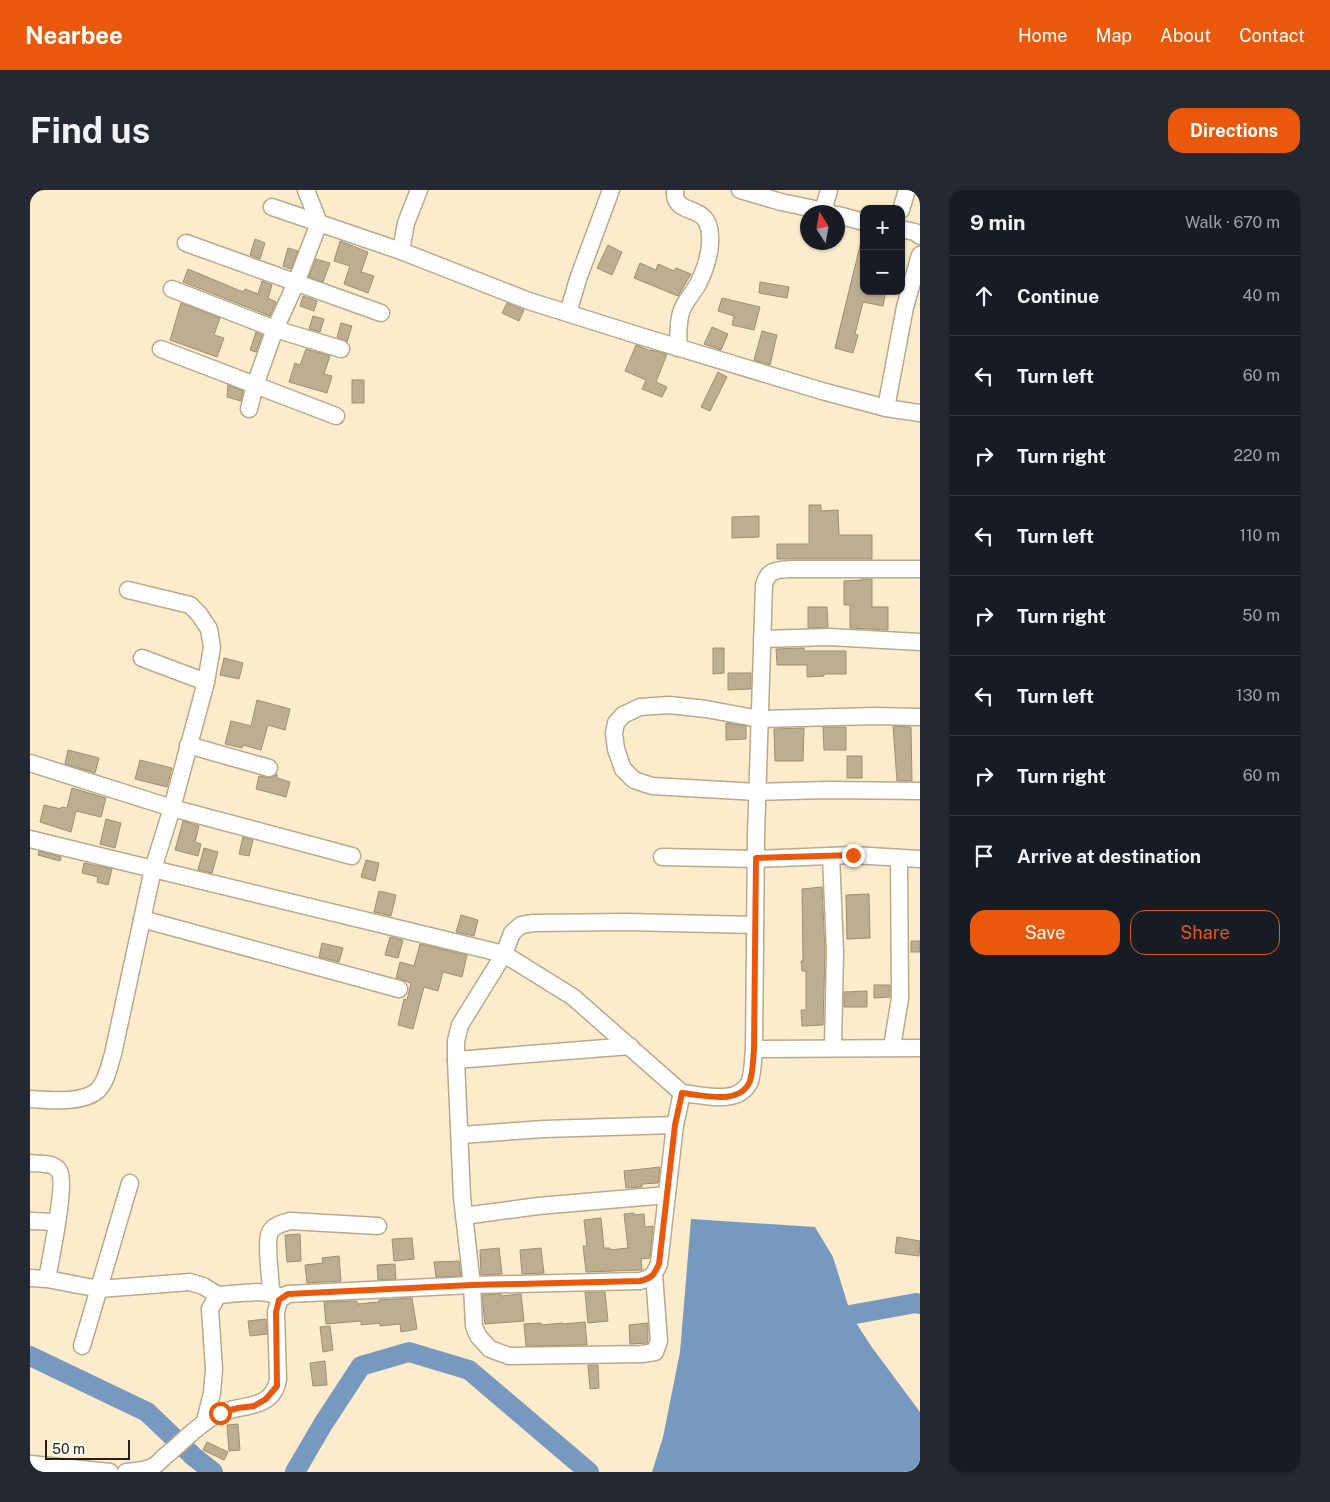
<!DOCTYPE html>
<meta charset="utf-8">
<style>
:root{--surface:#171b24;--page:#242831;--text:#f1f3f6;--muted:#9ea1a6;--line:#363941;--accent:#ea580c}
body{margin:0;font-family:"Public Sans",sans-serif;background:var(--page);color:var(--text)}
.controls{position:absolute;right:15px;top:15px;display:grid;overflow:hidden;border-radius:10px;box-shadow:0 1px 4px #0004}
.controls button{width:45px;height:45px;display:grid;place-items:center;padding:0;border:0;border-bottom:1px solid var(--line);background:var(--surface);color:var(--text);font:25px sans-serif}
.compass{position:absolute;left:770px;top:15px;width:45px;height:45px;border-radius:50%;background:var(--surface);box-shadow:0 1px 4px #0004;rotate:349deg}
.scale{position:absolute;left:15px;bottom:12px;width:85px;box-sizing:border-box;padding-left:5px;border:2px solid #262014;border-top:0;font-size:14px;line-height:18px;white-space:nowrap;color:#262014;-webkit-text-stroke:4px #fefbf4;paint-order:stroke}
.stop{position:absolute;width:15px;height:15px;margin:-11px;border:4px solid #ea580c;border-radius:50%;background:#fff}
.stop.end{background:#ea580c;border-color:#fff;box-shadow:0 1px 5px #0008}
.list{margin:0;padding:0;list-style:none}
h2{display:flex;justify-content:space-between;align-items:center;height:65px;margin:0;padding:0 20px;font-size:21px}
h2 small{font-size:16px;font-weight:400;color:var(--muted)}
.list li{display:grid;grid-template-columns:32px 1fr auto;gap:15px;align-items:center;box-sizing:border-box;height:80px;padding:0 20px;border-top:1px solid var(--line)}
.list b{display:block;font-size:19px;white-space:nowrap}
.list em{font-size:16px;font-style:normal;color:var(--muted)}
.actions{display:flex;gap:10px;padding:15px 20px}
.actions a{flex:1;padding:11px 0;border:1px solid var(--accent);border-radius:15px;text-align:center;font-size:18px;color:var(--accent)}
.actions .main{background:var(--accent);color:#fff}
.icon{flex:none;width:28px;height:28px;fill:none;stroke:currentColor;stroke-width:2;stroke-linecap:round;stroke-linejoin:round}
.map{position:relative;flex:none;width:890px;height:1282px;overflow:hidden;border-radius:15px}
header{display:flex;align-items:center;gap:30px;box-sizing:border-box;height:70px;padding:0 25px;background:var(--accent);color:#fff}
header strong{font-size:24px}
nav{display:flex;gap:28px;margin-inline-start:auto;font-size:18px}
.intro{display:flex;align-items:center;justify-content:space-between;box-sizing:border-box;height:120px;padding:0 30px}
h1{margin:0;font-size:35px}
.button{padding:12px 22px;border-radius:15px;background:var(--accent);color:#fff;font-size:18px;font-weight:700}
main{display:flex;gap:30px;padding:0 30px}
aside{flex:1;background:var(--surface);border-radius:15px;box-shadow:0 1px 4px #0004}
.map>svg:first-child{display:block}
</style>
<header>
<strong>Nearbee</strong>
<nav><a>Home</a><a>Map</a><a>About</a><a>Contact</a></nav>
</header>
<div class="intro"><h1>Find us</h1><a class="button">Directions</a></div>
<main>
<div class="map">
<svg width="890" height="1282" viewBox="0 0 890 1282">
<rect width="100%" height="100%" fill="#fdeccc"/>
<polygon fill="#7799bf" points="661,1029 785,1037 803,1067 821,1125 841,1156 890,1222 890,1282 622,1282 633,1247 650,1162"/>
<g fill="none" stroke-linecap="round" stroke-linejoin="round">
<g stroke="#7799bf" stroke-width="20">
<polyline points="797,1136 809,1127 886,1113 890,1114"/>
<polyline points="0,1166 117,1222 163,1266 183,1282"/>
<polyline points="265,1282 293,1234 331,1176 379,1162 439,1180 559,1282"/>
</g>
</g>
<g fill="#beae90" stroke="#9e8f71">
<polygon points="225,49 235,53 230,69 220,65"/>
<polygon points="310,51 338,62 331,82 344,86 338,103 314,94 320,76 304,71"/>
<polygon points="831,52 834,52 834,101 856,101 853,116 833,112 825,144 828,145 823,163 805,158"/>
<polygon points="578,55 592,62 582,85 567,78"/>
<polygon points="258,58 268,61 261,79 253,76"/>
<polygon points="286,69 300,73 293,92 279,87"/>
<polygon points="610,73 626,80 628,74 644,81 646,78 661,84 648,106 604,88"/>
<polygon points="158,79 213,102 215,99 228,104 232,91 242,95 238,108 246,112 240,126 153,92"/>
<polygon points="730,92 759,97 757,108 729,103"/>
<polygon points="273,106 287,111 284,121 270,116"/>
<polygon points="692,108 730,117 724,140 702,135 704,126 688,121"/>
<polygon points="151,113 190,128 184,145 194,148 187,167 140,150"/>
<polygon points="477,113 494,120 489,131 472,123"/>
<polygon points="283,126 294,129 290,142 279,139"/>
<polygon points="311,133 322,136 317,152 307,147"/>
<polygon points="682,137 698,144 691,160 674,154"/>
<polygon points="732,141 747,145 740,175 724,170"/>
<polygon points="226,142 232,145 226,162 220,160"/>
<polygon points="606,155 621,161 621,160 637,164 626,192 637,197 632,207 612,199 616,190 595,181"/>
<polygon points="276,159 300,166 294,184 302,186 297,203 259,192 265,173 270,175"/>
<polygon points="688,182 697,187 680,221 671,217"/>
<rect x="322" y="190" width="12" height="23"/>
<polygon points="198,195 213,201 211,211 197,207"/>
<polygon points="779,315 791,315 791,321 808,320 809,345 842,345 842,369 747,369 747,354 779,354"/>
<polygon points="729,326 729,347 702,348 702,327"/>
<polygon points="832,389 842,389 842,417 858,417 858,440 820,438 820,415 814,415 814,391 832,390"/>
<polygon points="778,417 797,417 798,437 778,438"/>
<polygon points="683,458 694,458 694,483 683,484"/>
<polygon points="774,458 774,461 816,461 816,484 794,484 794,486 777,487 777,475 747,475 746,459"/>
<polygon points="194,468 213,473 209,489 190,485"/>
<polygon points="698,483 721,483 721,499 698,500"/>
<polygon points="227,510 260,519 255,540 238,535 231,560 213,555 212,558 195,554 201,531 221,536"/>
<polygon points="696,533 716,536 716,549 696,550"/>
<polygon points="863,536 881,537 882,591 867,591"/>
<polygon points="793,537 816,537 816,560 794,560"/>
<polygon points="774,538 773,571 745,571 744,539"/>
<polygon points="38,560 69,568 65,583 35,574"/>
<rect x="817" y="566" width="15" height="22"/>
<polygon points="110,570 142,578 137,597 105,589"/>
<polygon points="247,584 247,588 260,592 256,607 226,599 229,586 241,588"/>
<polygon points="42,598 76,608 71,627 46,621 41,642 10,632 14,615 31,619 31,617 37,618"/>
<polygon points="76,629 91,633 85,658 70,654"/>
<polygon points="153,631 169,636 165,652 171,654 168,666 145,660"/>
<polygon points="213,647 223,650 219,666 209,664"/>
<polygon points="174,658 188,662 182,683 168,680"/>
<polygon points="9,661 31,667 30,671 8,665"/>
<polygon points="336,670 349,673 345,691 331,687"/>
<polygon points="54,673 82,679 78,695 67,692 68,687 52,683"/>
<polygon points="792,697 795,761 793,835 772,836 771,820 776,820 776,781 772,781 771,771 773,771 772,699"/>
<polygon points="349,701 366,705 361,726 344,722"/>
<polygon points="839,704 840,748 817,749 816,705"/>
<polygon points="431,725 448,730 444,746 426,742"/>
<polygon points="360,747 373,750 368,768 355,765"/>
<rect x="881" y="751" width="9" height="11"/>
<polygon points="292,753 313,758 309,772 289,767"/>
<polygon points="390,754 437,765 432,787 413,782 408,801 394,797 383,839 368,835 374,809 377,810 381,793 366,788 370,772 384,776"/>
<polygon points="844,795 860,795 860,807 844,808"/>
<polygon points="837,801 837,817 814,817 814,802"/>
<polygon points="630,977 628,993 612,994 612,997 596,998 594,981"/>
<polygon points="604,1023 604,1025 614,1024 615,1037 623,1036 620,1068 611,1069 612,1080 556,1082 553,1056 557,1056 554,1030 571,1028 574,1058 580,1058 580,1060 598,1058 594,1024"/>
<polygon points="270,1044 271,1071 257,1072 255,1045"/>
<polygon points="867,1047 890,1051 889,1066 865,1063"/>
<polygon points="382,1048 384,1069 364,1071 362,1049"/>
<polygon points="469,1058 472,1084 451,1085 450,1060"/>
<polygon points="511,1058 514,1083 492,1084 490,1060"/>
<polygon points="309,1066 311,1091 277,1093 275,1075 293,1073 292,1068"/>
<polygon points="429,1071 431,1086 406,1087 404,1072"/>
<polygon points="365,1074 366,1089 348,1090 347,1075"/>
<polygon points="555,1102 575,1102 578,1131 558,1133"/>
<polygon points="471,1104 471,1106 491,1104 494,1131 455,1134 452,1105"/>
<polygon points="382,1108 387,1139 371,1142 370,1134 350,1136 350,1133 331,1135 331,1131 296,1134 294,1112 327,1111 327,1114 349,1112 349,1110"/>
<polygon points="236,1129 237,1144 220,1146 218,1131"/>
<polygon points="555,1132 557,1155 496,1156 494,1134 511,1133 511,1135 533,1133 533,1134"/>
<polygon points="618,1133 618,1153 600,1154 599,1135"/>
<polygon points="300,1136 303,1160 293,1162 290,1137"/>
<polygon points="295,1171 297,1195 283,1196 280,1173"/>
<polygon points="558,1175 568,1175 569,1198 560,1199"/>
<polygon points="208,1234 210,1260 199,1261 197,1235"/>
<polygon points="177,1252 198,1262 194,1270 173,1260"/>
</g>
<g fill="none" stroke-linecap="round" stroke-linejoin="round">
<g stroke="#b9a98b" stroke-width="19">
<g id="minor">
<polyline points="389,0 376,33 371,61 499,111 610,146 792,201 856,218 890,223"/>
<path d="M645 0C643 29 679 10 680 46 681 62 675 80 668 94 663 103 655 111 652 120 647 131 649 146 648 158"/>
<polyline points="710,0 751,12 799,22"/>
<polyline points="242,17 371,61"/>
<polyline points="871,20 877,0"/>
<polyline points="793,21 799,0"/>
<polyline points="808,25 834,32"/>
<polyline points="871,39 885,42 890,46"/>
<polyline points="156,53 351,123"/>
<polyline points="142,99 245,139 311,159"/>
<polyline points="538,123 548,89 581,0"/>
<polyline points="131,159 306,226"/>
<polyline points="856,218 875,117 890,65"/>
<polyline points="219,219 225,195 245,139 266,93 289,33 276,0"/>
<polyline points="98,400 160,415 169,424 179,439 182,457 176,492"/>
<polyline points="732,449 800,447 890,452"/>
<polyline points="890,527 845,526 730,529 676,519 639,515 610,517 593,525 586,533 584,543 586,559 593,579 604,590 622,596 727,602 797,600 890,601"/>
<polyline points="158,555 239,578"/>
<polyline points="0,573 142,618 176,492 112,468"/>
<polyline points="0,649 123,679 142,618 322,666"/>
<polyline points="801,666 805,761 803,857"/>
<polyline points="632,667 726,669 823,665 890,669"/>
<polyline points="112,729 369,799"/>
<polyline points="862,857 870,808 869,668"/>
<polyline points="724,859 890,858"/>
<polyline points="426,870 600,856"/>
<path d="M0 909C19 910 53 914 68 900 77 891 79 876 83 864L123 679 474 764 543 807 652 903"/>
<polyline points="430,945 514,939 645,935"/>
<path d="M0 973C9 974 24 972 29 981 37 993 20 1071 17 1089"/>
<polyline points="434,1026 508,1016 637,1005"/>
<polyline points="0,1031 27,1032"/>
<polyline points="624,1085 629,1151 625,1162 612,1164 479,1166 460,1159 448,1146 444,1136 442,1095 432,1007 426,870 426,851 430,835 474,764 482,743 491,735 504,733 596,732 725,735"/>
<polyline points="0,1088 17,1089 69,1099 160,1092 173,1096 188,1105"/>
<path d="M241 1102C241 1089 235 1053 240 1042 244 1035 253 1033 260 1031L348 1036"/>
<polyline points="52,1156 100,993"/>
<path d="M175 1231 182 1203 184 1179 180 1119 188 1105C209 1104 232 1098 252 1107"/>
<polyline points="0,1274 80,1282"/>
<path d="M96 1282C104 1281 114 1281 122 1277 127 1275 131 1270 134 1267 152 1253 166 1236 186 1225 208 1213 243 1222 248 1189L246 1122 249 1110 258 1104 442 1095 610 1091C622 1088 624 1085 629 1074L645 935 652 903C673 905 710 916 720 891 723 881 723 869 724 859L726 646 734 395C738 380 746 380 760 379H890"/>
</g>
</g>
<use href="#minor" stroke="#fff" stroke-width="16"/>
</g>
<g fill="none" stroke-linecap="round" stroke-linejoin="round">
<path stroke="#ea580c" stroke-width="6" d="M190 1223 208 1218 224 1216 236 1209 247 1196 246 1122 249 1110 258 1104 442 1095 610 1091C622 1088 624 1085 629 1074L645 935 652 903C673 905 710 916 720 891 723 882 723 869 724 859L726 668 823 665"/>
</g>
</svg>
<div class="controls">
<button>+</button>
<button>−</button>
</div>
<svg class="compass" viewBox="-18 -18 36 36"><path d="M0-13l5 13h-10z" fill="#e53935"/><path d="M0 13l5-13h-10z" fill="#9ea1a6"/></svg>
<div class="scale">50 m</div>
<div class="stop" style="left:190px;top:1223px"></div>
<div class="stop end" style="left:823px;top:665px"></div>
</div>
<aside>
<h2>9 min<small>Walk · 670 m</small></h2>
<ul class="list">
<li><svg class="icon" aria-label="ahead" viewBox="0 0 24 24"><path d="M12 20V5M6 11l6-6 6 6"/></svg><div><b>Continue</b></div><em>40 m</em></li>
<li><svg class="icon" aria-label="left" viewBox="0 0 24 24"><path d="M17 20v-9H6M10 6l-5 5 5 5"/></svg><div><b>Turn left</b></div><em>60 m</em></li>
<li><svg class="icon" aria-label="right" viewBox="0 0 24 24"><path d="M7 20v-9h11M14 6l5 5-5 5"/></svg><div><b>Turn right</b></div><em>220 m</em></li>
<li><svg class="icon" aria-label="left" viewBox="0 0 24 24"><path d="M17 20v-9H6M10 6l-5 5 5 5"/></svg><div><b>Turn left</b></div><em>110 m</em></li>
<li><svg class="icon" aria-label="right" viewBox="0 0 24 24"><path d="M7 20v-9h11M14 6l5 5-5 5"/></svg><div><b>Turn right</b></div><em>50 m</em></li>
<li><svg class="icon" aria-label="left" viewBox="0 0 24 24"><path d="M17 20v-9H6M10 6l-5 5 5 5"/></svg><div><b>Turn left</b></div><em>130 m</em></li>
<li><svg class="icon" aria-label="right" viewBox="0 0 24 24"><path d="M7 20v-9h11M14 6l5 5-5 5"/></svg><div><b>Turn right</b></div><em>60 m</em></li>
<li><svg class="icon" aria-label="arrive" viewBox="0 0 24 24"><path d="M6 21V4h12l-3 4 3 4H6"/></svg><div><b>Arrive at destination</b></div></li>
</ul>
<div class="actions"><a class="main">Save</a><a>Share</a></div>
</aside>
</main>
